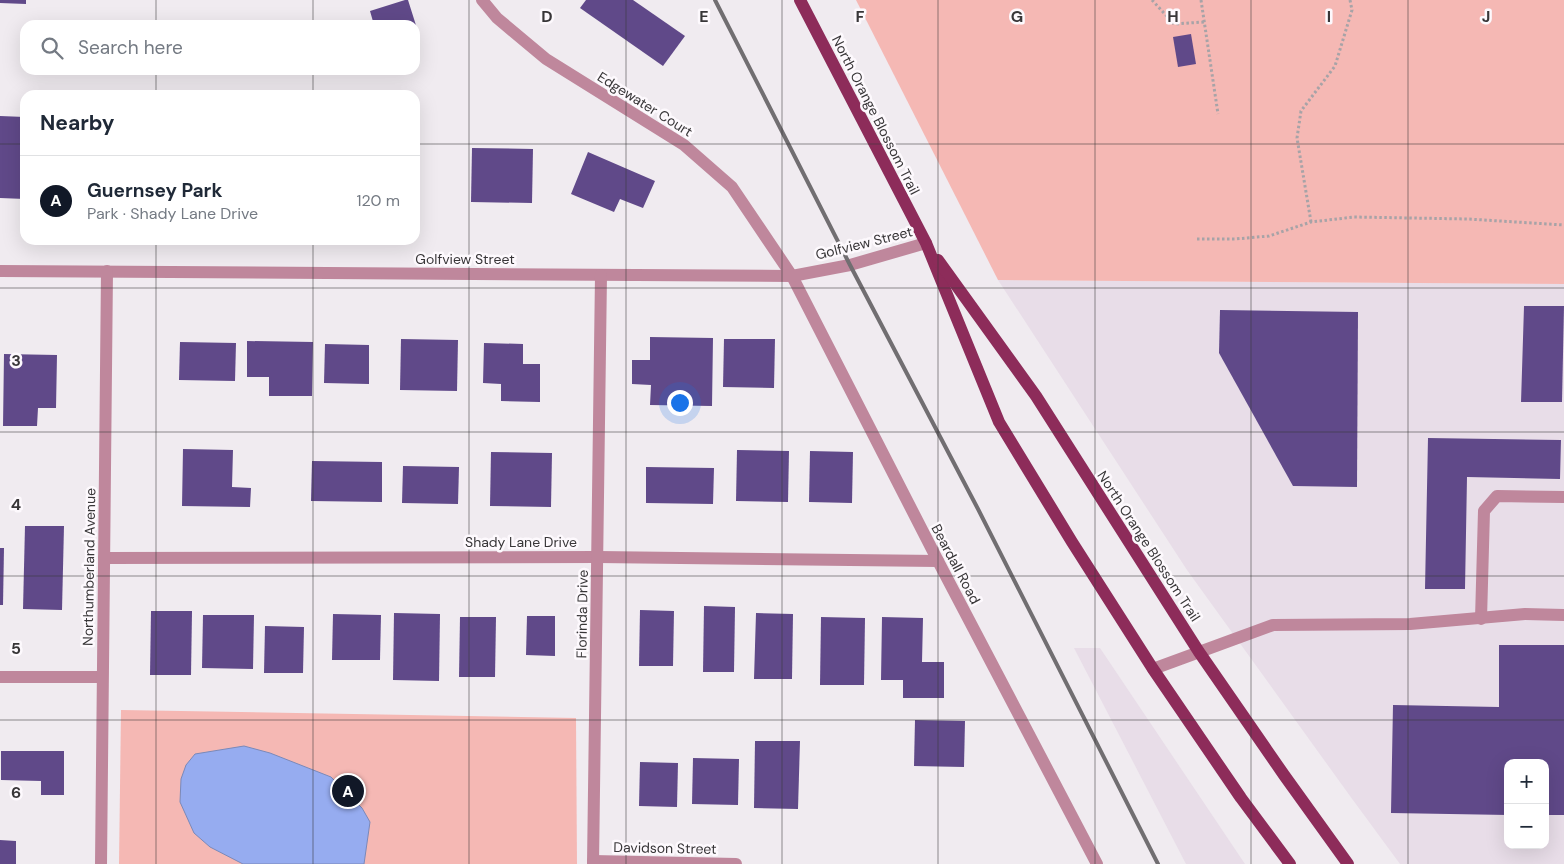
<!DOCTYPE html>
<meta charset="utf-8">
<style>
:root{--surface:#fff;--page:#f6f6f7;--text:#1f2937;--muted:#747a83;--line:#e0e1e3;--accent:#111827}
body{margin:0;font-family:"DM Sans",sans-serif;background:var(--page);color:var(--text)}
.controls{position:absolute;right:15px;bottom:15px;display:grid;overflow:hidden;border-radius:10px;box-shadow:0 5px 20px #0002}
.controls button{width:45px;height:45px;display:grid;place-items:center;padding:0;border:0;border-bottom:1px solid var(--line);background:var(--surface);color:var(--text);font:25px sans-serif}
.you{position:absolute;left:679px;top:402px;width:18px;height:18px;margin:-12px;border:4px solid #fff;border-radius:50%;background:#1a73e8;box-shadow:0 0 0 8px #1a73e833}
.badge{display:grid;place-items:center;width:32px;height:32px;border-radius:50%;background:var(--accent);color:#fff;font-size:16px;font-weight:700}
.pin{position:absolute;translate:-50% -50%;border:2px solid #fff;box-shadow:0 1px 5px #0006}
.list{margin:0;padding:0;list-style:none}
h2{display:flex;justify-content:space-between;align-items:center;height:65px;margin:0;padding:0 20px;font-size:21px}
h2 small{font-size:16px;font-weight:400;color:var(--muted)}
.list li{display:grid;grid-template-columns:32px 1fr auto;gap:15px;align-items:center;box-sizing:border-box;height:90px;padding:0 20px;border-top:1px solid var(--line)}
.list b{display:block;font-size:19px;white-space:nowrap}
.list p{margin:0;font-size:16px;white-space:nowrap;color:var(--muted)}
.list em{font-size:16px;font-style:normal;color:var(--muted)}
.icon{flex:none;width:28px;height:28px;fill:none;stroke:currentColor;stroke-width:2;stroke-linecap:round;stroke-linejoin:round}
.map{position:relative;flex:none;width:1564px;height:864px;overflow:hidden}
.search{position:absolute;background:var(--surface);box-shadow:0 5px 20px #0002;left:20px;top:20px;width:400px;height:55px;display:flex;align-items:center;gap:12px;box-sizing:border-box;padding:0 18px;border-radius:15px;color:var(--muted);font-size:19px}
.panel{position:absolute;background:var(--surface);box-shadow:0 5px 20px #0002;left:20px;top:90px;width:400px;height:155px;border-radius:15px}
.map>svg:first-child{display:block}
</style>
<div class="map">
<svg width="1564" height="864" viewBox="0 0 1564 864">
<rect width="100%" height="100%" fill="#f0ebf0"/>
<g fill="#e8dde8" fill-rule="evenodd">
<path d="M998 280 1564 284V864H1400L1350 796 1187 570ZM1508 763H1545V845H1508Z"/>
<polygon points="1074,648 1100,648 1245,864 1186,864"/>
</g>
<g fill="#f5b8b4">
<polygon points="856,0 1564,0 1564,284 998,280"/>
<polygon points="121,710 576,718 577,864 119,864"/>
</g>
<polygon fill="#96acf0" stroke="#7a89b9" points="244,746 270,753 331,777 362,808 370,822 364,864 243,864 210,847 194,833 180,802 181,779 186,765 195,754"/>
<g fill="#604989">
<polygon points="0,0 26,0 26,4 0,3"/>
<polygon points="405,0 408,0 420,38 415,40 415,25 374,25 370,11"/>
<polygon points="586,0 633,0 685,36 663,66 580,8"/>
<polygon points="1191,34 1196,64 1178,67 1173,37"/>
<polygon points="0,116 25,117 25,199 0,198"/>
<polygon points="472,148 533,149 532,203 471,202"/>
<polygon points="588,152 655,181 643,208 620,199 614,212 571,194"/>
<polygon points="1524,306 1564,306 1562,402 1521,402"/>
<polygon points="1220,310 1358,312 1357,487 1293,486 1219,353"/>
<polygon points="650,337 713,338 712,406 650,405 651,385 632,384 632,360 650,360"/>
<polygon points="401,339 458,340 457,391 400,390"/>
<polygon points="724,339 775,339 774,388 723,387"/>
<polygon points="247,341 313,342 312,396 269,396 269,377 247,377"/>
<polygon points="180,342 236,343 235,381 179,380"/>
<polygon points="484,343 523,344 523,364 540,364 540,402 501,401 501,384 483,383"/>
<polygon points="325,344 369,345 369,384 324,383"/>
<polygon points="4,354 57,355 56,408 38,408 37,426 3,426"/>
<polygon points="1428,438 1561,440 1560,479 1467,477 1465,589 1425,589"/>
<polygon points="183,449 233,450 232,487 251,488 250,507 182,506"/>
<polygon points="737,450 789,451 788,502 736,501"/>
<polygon points="810,451 853,452 852,503 809,502"/>
<polygon points="491,452 552,453 551,507 490,506"/>
<polygon points="312,461 382,462 382,502 311,501"/>
<polygon points="403,466 459,467 458,504 402,503"/>
<polygon points="646,467 714,468 713,504 646,503"/>
<polygon points="25,526 64,526 62,610 23,609"/>
<polygon points="0,548 4,548 3,605 0,605"/>
<polygon points="704,606 735,607 734,672 703,672"/>
<polygon points="640,610 674,611 673,666 639,666"/>
<polygon points="151,611 192,611 191,675 150,675"/>
<polygon points="394,613 440,614 439,681 393,680"/>
<polygon points="756,613 793,614 792,679 754,679"/>
<polygon points="333,614 381,615 380,660 332,660"/>
<polygon points="203,615 254,615 253,669 202,668"/>
<polygon points="527,616 555,616 555,656 526,655"/>
<polygon points="460,617 496,617 495,677 459,677"/>
<polygon points="821,617 865,618 864,685 820,685"/>
<polygon points="882,617 923,618 922,662 944,662 944,698 903,698 903,680 881,680"/>
<polygon points="265,626 304,627 303,673 264,673"/>
<polygon points="1499,645 1564,645 1564,815 1545,815 1545,763 1508,763 1508,815 1391,813 1393,705 1499,707"/>
<polygon points="915,720 965,721 964,767 914,766"/>
<polygon points="755,741 800,741 798,809 754,808"/>
<polygon points="1,751 64,751 64,795 41,795 41,781 1,780"/>
<polygon points="693,758 739,759 738,805 692,804"/>
<polygon points="640,762 678,763 677,807 639,806"/>
<polygon points="0,840 16,841 16,864 0,864"/>
</g>
<g fill="none" stroke-linecap="round" stroke-linejoin="round">
<g stroke="#a7a3a7" stroke-width="3" stroke-dasharray="2.5 2.5" stroke-linecap="butt">
<polyline points="1152,0 1174,24 1204,22"/>
<polyline points="1201,0 1218,114"/>
<polyline points="1311,222 1297,138 1301,111 1335,66 1352,10 1350,0"/>
<polyline points="1197,239 1235,239 1269,236 1311,222 1354,217 1468,219 1564,225"/>
</g>
<g stroke="#bf879c" stroke-width="12">
<polyline points="482,0 497,18 546,59 684,145 732,187 792,276 938,561 1097,864"/>
<polyline points="0,271 792,276 850,265 926,243"/>
<polyline points="104,558 598,557 938,561"/>
<polyline points="1481,619 1484,511 1497,496 1564,497"/>
<polyline points="1153,669 1273,625 1410,624 1525,614 1564,615"/>
<polyline points="0,677 102,677"/>
<polyline points="593,861 736,864"/>
<polyline points="101,864 107,271"/>
<polyline points="593,864 601,275"/>
</g>
<g stroke="#8d2c5a" stroke-width="12">
<polyline points="800,0 926,243 999,422 1072,542 1153,669 1241,798 1290,864"/>
<polyline points="938,260 1036,396 1199,652 1284,775 1348,864"/>
</g>
<polyline stroke="#716e71" stroke-width="4" points="715,0 850,265 978,509 1158,864"/>
</g>
<path fill="none" stroke="#383638" stroke-width="1" stroke-opacity="0.55" d="M156 0V25M313 0V25M469 0V864M626 0V864M782 0V864M938 0V864M1095 0V864M1251 0V864M1408 0V864M156 70V95M313 70V95M0 144H25M415 144H1564M156 240V864M313 240V864M0 288H1564M0 432H1564M0 576H1564M0 720H1564"/>
<g text-anchor="middle" dominant-baseline="central" stroke-width="5" stroke-linejoin="round" paint-order="stroke">
<g font-size="14" fill="#383638" stroke="#fdf9fd">
<text transform="translate(645 104) rotate(32)">Edgewater Court</text>
<text transform="translate(876 115) rotate(63)">North Orange Blossom Trail</text>
<text transform="translate(864 243) rotate(-14)">Golfview Street</text>
<text x="465" y="259">Golfview Street</text>
<text x="521" y="542">Shady Lane Drive</text>
<text transform="translate(1149 546) rotate(57)">North Orange Blossom Trail</text>
<text transform="translate(956 564) rotate(62)">Beardall Road</text>
<text transform="translate(89 567) rotate(-89)">Northumberland Avenue</text>
<text transform="translate(582 614) rotate(-89)">Florinda Drive</text>
<text transform="translate(665 848) rotate(1)">Davidson Street</text>
</g>
</g>
<g font-size="16" text-anchor="middle" font-weight="bold" fill="#383638" stroke="#fdf9fd" stroke-width="5" stroke-linejoin="round" paint-order="stroke">
<text x="547" y="22">D</text>
<text x="704" y="22">E</text>
<text x="860" y="22">F</text>
<text x="1017" y="22">G</text>
<text x="1173" y="22">H</text>
<text x="1329" y="22">I</text>
<text x="1486" y="22">J</text>
<text x="16" y="366">3</text>
<text x="16" y="510">4</text>
<text x="16" y="654">5</text>
<text x="16" y="798">6</text>
</g>
</svg>
<div class="controls">
<button>+</button>
<button>−</button>
</div>
<div class="you"></div>
<div class="pin badge" style="left:348px;top:791px">A</div>
<div class="search"><svg class="icon" aria-label="search" viewBox="0 0 24 24"><circle cx="10" cy="10" r="6"/><path d="M15 15l6 6"/></svg>Search here</div>
<section class="panel">
<h2>Nearby<small></small></h2>
<ul class="list">
<li><span class="badge">A</span><div><b>Guernsey Park</b><p>Park · Shady Lane Drive</p></div><em>120 m</em></li>
</ul>
</section>
</div>
